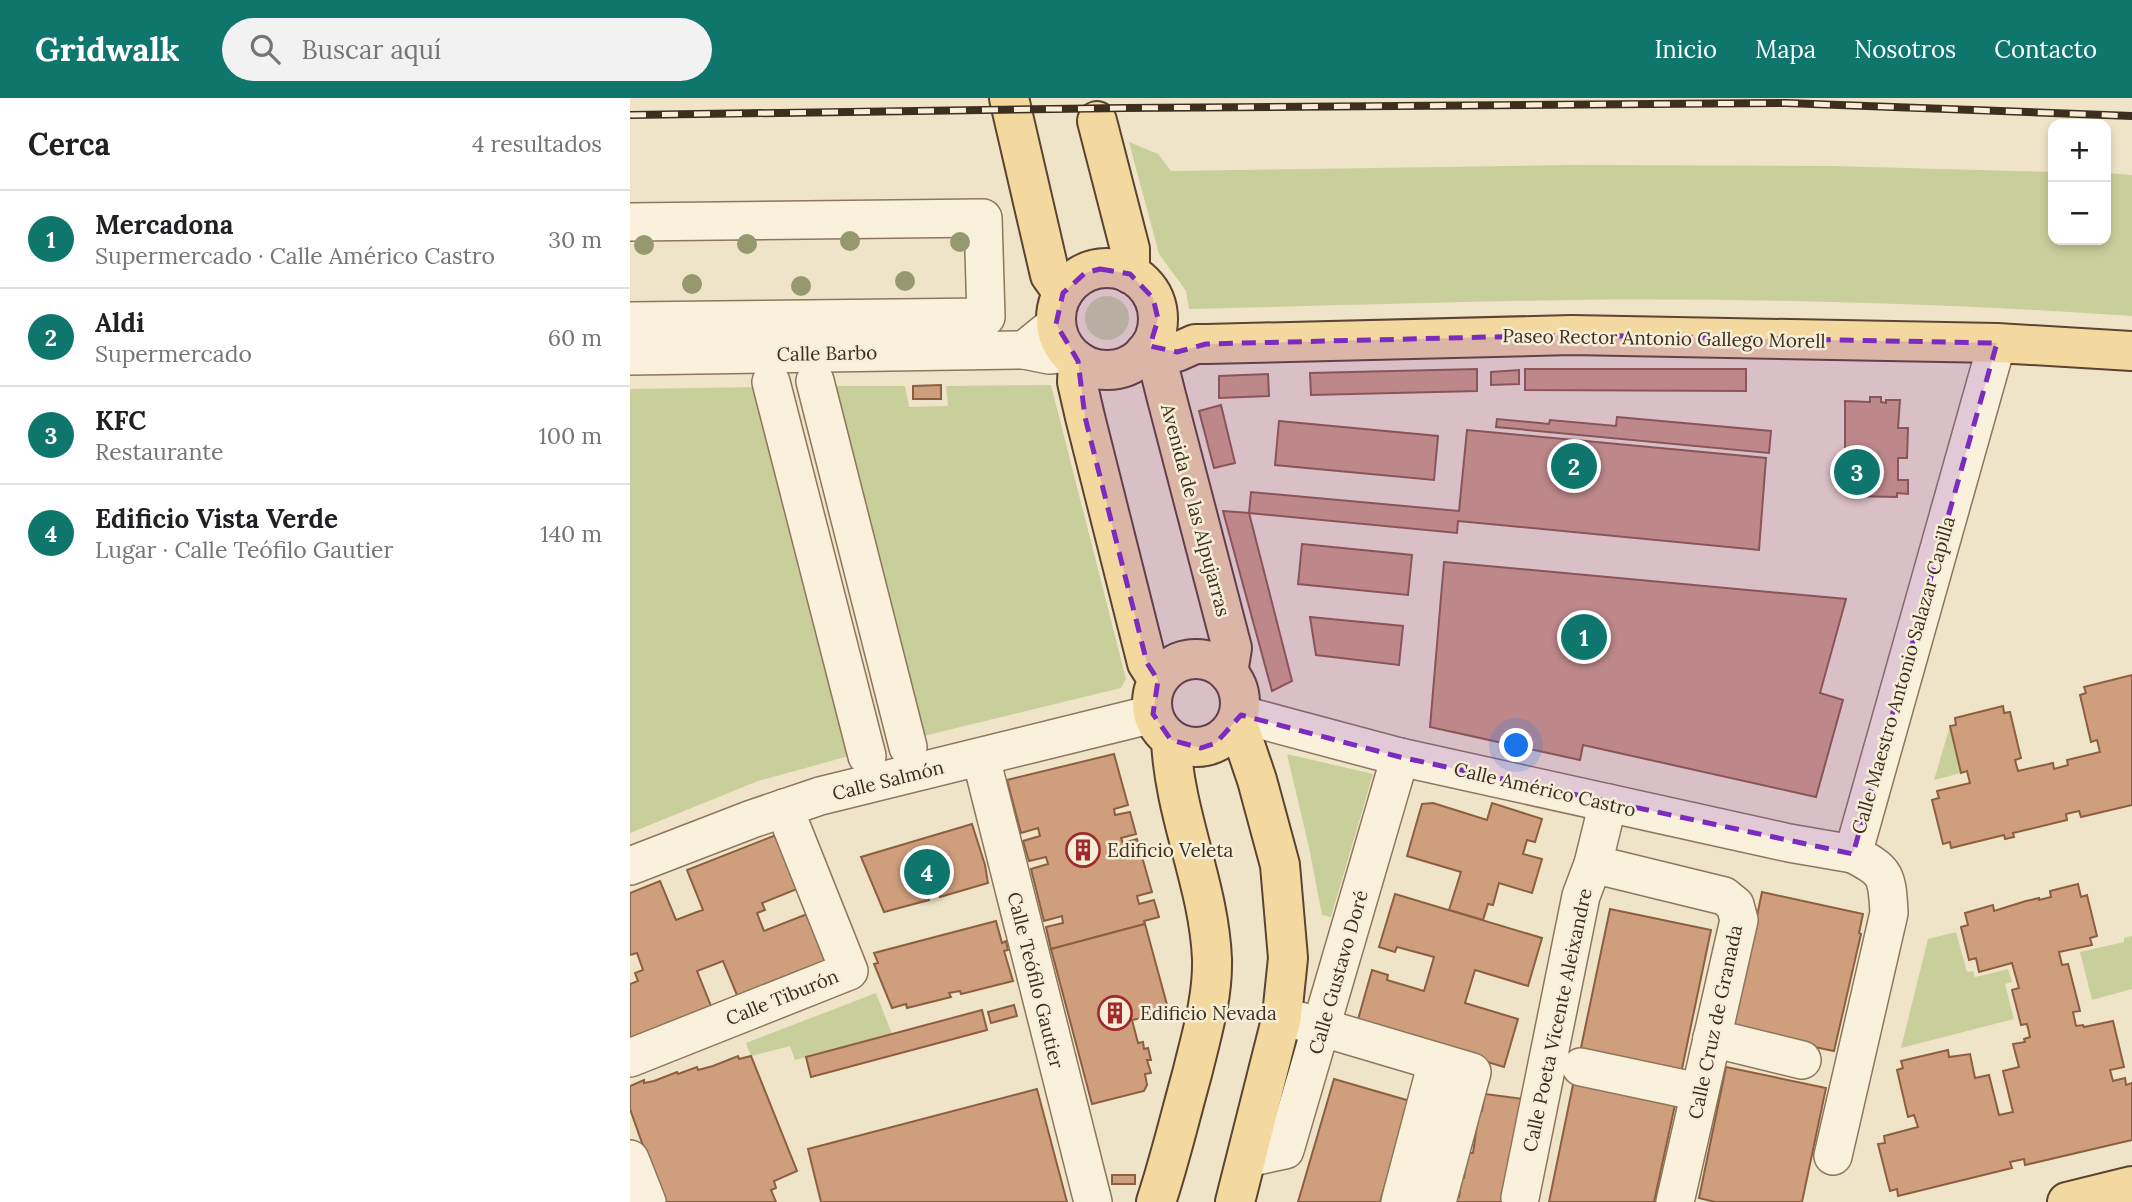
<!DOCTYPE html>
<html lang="es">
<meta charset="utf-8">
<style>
:root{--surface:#fff;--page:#f2f2f2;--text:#202124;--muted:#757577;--line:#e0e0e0;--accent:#0f766e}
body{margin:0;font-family:Lora,serif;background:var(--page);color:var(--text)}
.controls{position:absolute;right:21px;top:21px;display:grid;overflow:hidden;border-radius:14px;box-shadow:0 4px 10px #0003}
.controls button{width:63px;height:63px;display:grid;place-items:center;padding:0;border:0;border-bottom:2px solid var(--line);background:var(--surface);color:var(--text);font:35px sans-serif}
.you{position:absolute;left:887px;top:648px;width:24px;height:24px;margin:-18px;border:5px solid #fff;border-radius:50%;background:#1a73e8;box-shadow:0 0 0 10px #1a73e833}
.badge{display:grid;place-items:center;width:46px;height:46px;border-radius:50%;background:var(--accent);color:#fff;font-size:23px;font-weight:700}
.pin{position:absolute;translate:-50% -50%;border:4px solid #fff;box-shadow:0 2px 7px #0006}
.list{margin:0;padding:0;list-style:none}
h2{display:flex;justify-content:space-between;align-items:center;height:91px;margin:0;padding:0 28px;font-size:30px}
h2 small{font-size:23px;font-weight:400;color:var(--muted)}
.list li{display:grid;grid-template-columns:46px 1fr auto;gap:21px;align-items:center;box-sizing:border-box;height:98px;padding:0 28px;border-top:2px solid var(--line)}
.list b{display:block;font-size:26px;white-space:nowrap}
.list p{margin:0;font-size:23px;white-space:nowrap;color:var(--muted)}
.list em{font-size:23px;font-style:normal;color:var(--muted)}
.icon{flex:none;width:38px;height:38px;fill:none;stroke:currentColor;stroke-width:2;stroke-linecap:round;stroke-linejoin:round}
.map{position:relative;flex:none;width:1502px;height:1104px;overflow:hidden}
header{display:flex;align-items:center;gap:42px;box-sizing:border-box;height:98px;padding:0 35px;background:var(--accent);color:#fff}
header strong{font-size:33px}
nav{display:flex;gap:38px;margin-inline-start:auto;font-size:24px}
.search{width:490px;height:63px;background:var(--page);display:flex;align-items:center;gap:18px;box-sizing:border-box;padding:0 24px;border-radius:38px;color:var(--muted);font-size:26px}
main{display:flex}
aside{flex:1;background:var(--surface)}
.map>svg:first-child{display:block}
</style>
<header>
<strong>Gridwalk</strong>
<div class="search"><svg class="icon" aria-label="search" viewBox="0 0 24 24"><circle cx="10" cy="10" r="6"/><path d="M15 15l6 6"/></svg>Buscar aquí</div>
<nav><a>Inicio</a><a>Mapa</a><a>Nosotros</a><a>Contacto</a></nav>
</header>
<main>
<aside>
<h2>Cerca<small>4 resultados</small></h2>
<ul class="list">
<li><span class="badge">1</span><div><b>Mercadona</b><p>Supermercado · Calle Américo Castro</p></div><em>30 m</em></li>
<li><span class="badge">2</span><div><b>Aldi</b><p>Supermercado</p></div><em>60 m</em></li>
<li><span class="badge">3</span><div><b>KFC</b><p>Restaurante</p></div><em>100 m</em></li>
<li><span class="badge">4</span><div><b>Edificio Vista Verde</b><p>Lugar · Calle Teófilo Gautier</p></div><em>140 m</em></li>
</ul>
</aside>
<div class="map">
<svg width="1502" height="1104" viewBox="0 0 1502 1104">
<rect width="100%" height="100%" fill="#f0e4c8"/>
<g fill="#c9cf9b">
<path d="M499 44 528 56 541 73 941 67 1203 68 1423 74V142H1476V75L1502 77V218C1316 205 1127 200 941 202 813 204 686 208 559 211L556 193 529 156Z"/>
<circle cx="477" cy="220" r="22"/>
<polygon points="421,287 496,581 491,590 281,641 192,288 275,288 279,309 318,308 316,288"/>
<polygon points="137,289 230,655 128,683 0,735 0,291"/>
<polygon points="1320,628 1331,675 1304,682"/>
<polygon points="657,656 743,676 701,819 692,817 680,754"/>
<polygon points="1326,834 1337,874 1343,873 1345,879 1378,871 1382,884 1375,886 1384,921 1271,950 1298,841"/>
<polygon points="1502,838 1502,891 1462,902 1450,854 1494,844 1494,840"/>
<polygon points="246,895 262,936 165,962 160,948 121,958 116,945"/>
</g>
<g fill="#cf9f7d" stroke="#8d5f41" stroke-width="2">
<polygon points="847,271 847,293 681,297 680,275"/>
<polygon points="895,271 1116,271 1116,293 895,292"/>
<polygon points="889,272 889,286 861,287 861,274"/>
<polygon points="638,276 639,298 589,300 589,278"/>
<polygon points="311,287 311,301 283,301 283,288"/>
<polygon points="1240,299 1251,299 1251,304 1256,305 1256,302 1270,302 1268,330 1278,330 1277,360 1268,360 1268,382 1278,382 1278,396 1267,395 1267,399 1221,398 1221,380 1214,380 1214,374 1211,374 1211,367 1215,367 1215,303 1240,304"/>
<polygon points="591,307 605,365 584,370 569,313"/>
<polygon points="987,319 1141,333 1139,355 866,329 867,321 919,326 920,322 986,328"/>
<polygon points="649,323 808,338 804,382 645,367"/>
<polygon points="837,332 1136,360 1129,452 828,423 827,435 619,415 621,394 829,413"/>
<polygon points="593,413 619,415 662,583 642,593"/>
<polygon points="672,446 782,457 778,497 668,486"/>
<polygon points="814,464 1216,501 1190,595 1213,602 1186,699 953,647 950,662 800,629"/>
<polygon points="680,519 773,528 769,567 686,557"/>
<polygon points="1502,577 1502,707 1451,719 1449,713 1436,716 1437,722 1383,735 1384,739 1375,741 1374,737 1321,750 1320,744 1313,746 1302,702 1309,700 1307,693 1340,685 1337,673 1331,675 1320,628 1326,627 1325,620 1373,608 1374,615 1380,614 1391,660 1385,662 1388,673 1423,665 1424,671 1438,667 1437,662 1470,654 1467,642 1461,644 1450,597 1456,595 1454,589"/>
<polygon points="484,656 498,707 484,711 485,717 500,714 506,736 491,740 493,745 507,741 522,794 507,798 509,806 524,802 529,819 514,823 515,826 421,851 416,829 433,825 432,818 414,823 401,771 418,766 416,759 399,763 393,743 410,738 408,730 391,735 377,682"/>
<polygon points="803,705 857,722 862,705 912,721 905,744 897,742 893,756 912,761 902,795 869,785 863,807 858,806 853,822 819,812 831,774 777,758 792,706"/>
<polygon points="342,726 355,767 358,785 310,799 309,793 297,797 299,802 254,814 231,759"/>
<polygon points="146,737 167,791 132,805 135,812 127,815 134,833 177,816 198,867 109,902 93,863 67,873 83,913 0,946 0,886 8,883 5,875 13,872 7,855 0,857 0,795 30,783 46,822 67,814 73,812 57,772"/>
<polygon points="1448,786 1451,799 1457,797 1467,838 1460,840 1462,847 1429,854 1432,867 1438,866 1447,901 1450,913 1443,914 1446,928 1453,927 1454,929 1483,923 1494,969 1480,972 1483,983 1495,980 1496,987 1502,985 1502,1042 1395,1067 1394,1061 1380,1064 1382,1070 1268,1098 1267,1091 1260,1093 1248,1046 1255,1045 1254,1038 1288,1029 1284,1017 1278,1019 1267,972 1273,970 1271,963 1318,952 1319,959 1340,956 1345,980 1359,977 1369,1017 1383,1014 1373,973 1389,969 1383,946 1395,944 1394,941 1400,939 1397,926 1391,927 1388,915 1382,892 1389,890 1382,865 1349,874 1346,860 1339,862 1331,829 1338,827 1335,815 1363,807 1364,813 1396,803 1409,800 1409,802 1421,799 1420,793"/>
<polygon points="1132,794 1233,816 1229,835 1231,836 1204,953 1103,932"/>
<polygon points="765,796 912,840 898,888 845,872 835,905 888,921 874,969 727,925 742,872 758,877 757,882 794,893 804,859 767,849 765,854 749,849"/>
<polygon points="980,811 1081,832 1049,985 948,964"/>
<polygon points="366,823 372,845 376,843 378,852 374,853 383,883 331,896 330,893 319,895 321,899 277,910 276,906 262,910 244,866 248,865 244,855"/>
<polygon points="515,826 539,914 502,922 508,945 513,944 514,951 518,950 521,962 517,962 521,975 515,976 517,987 514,993 462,1006 421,851"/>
<polygon points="384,907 387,918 361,925 358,914"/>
<polygon points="352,912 357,932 181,979 176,959"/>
<polygon points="108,958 109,961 121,958 167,1073 144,1083 146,1090 141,1092 146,1104 33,1104 0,1011 0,988 14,982 14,985 24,983 47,974 48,976 67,969 68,972 83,968"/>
<polygon points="1096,969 1196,990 1172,1104 1085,1104 1069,1100"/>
<polygon points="946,972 1048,993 1024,1104 919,1104"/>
<polygon points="704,981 780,1003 750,1104 668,1104"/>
<polygon points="407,991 437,1104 191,1104 178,1051"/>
<polygon points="855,996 894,1001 878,1104 825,1104 826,1098 829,1099 832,1080 834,1080 838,1055 843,1055 849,1013 852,1013"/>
<rect x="482" y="1077" width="23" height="9"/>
</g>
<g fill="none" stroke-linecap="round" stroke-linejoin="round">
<g stroke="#8d765c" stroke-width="40">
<g id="minor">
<polyline points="0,124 353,120 356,219 0,223"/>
<polyline points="394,252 426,226"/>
<polyline points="0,258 394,252 419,257 439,255"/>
<polyline points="185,283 278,649"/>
<polyline points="141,284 237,658"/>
<polyline points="609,616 770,659 1159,745 1223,756"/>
<polyline points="351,660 463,1104"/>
<polyline points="963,766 1094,798 1105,807 1109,822 1045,1104"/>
<polyline points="0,768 122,721 190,698 523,616"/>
<polyline points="670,923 842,974 807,1104"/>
<polyline points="1082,940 1172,962"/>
<polyline points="0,960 219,873 154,710"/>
<polyline points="951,969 1069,994"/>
<path d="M1203 1058 1259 815C1257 778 1257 773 1223 756L1367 245"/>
<polyline points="617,1060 655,1052 770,659"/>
<polyline points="0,1061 17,1104"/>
<polyline points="890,1100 951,798 963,766 978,705"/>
<polyline points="770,1104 807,964"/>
</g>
</g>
<g stroke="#5b4430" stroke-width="42">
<g id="major">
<polyline points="379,0 420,177 433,195"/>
<polyline points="467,23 500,151 500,176"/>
<circle cx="477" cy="221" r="51"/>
<polyline points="520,248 547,254 565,246 576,246 942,237 1367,245 1502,253"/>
<polyline points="515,254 529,269 536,297 602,550 598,575"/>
<polyline points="448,263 447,284 455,319 517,565 528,582"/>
<circle cx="566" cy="605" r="44"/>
<path d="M526 1104C540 1062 550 1019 562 976 571 939 583 900 582 861 579 787 544 717 541 642"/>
<polyline points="605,1104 652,918 658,860 650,767 627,682 607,623"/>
<polyline points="1437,1104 1502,1088"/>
</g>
</g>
<use href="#minor" stroke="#faf1dc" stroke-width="37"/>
<use href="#major" stroke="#f3d9a0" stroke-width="38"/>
<g stroke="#3d2e20" stroke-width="8">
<polyline id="rail" points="0,17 494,10 1156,5 1502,18"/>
</g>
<use href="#rail" stroke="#f7eed8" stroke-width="5" stroke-dasharray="16" stroke-linecap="butt"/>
</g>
<g fill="#96986f">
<circle cx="220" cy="143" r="10"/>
<circle cx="330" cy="144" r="10"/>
<circle cx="117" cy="146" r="10"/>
<circle cx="14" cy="147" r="10"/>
<circle cx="275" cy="183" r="10"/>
<circle cx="62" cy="186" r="10"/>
<circle cx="171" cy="188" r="10"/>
</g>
<path fill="#7b2cbf" fill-opacity="0.2" stroke="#7b2cbf" stroke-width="5" stroke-dasharray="14 9" stroke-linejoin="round" d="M470 171 500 176 523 200 528 221 520 248 547 254 576 246 942 237 1367 245 1223 756 770 659 611 617 586 645 571 650 541 642 523 616 528 582 517 565 455 319 448 263 426 226 433 195 455 175Z"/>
<defs>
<g id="building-ring" transform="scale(1.75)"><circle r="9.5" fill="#f7eed8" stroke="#9e2a2b" stroke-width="1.5"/><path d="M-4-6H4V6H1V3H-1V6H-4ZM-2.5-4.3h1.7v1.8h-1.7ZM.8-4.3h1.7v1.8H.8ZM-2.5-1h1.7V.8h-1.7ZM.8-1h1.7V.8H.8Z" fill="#9e2a2b"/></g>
</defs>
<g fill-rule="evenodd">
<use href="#building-ring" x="453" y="752"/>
<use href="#building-ring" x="485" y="915"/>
</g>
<g text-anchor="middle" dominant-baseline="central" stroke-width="5" stroke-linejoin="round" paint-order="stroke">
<g font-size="19" fill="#3d2e20" stroke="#f7eed8">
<text transform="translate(1034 240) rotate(1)">Paseo Rector Antonio Gallego Morell</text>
<text transform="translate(197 255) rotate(-1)">Calle Barbo</text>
<text transform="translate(566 412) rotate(75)">Avenida de las Alpujarras</text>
<text transform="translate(1273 577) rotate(-74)">Calle Maestro Antonio Salazar Capilla</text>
<text transform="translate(258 682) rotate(-14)">Calle Salmón</text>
<text transform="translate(915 691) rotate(13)">Calle Américo Castro</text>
<text transform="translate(708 874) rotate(-74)">Calle Gustavo Doré</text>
<text transform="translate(406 882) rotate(76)">Calle Teófilo Gautier</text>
<text transform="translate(152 899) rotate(-22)">Calle Tiburón</text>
<text transform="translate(927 922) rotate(-78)">Calle Poeta Vicente Aleixandre</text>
<text transform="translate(1085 924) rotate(-78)">Calle Cruz de Granada</text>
</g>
<g font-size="19" fill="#3d2e20" stroke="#f7eed8" text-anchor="start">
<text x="477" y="752">Edificio Veleta</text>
<text x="510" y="915">Edificio Nevada</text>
</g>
</g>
</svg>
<div class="controls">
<button>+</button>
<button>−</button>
</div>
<div class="you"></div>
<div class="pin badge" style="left:954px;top:539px">1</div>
<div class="pin badge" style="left:944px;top:368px">2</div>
<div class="pin badge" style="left:1227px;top:374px">3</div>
<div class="pin badge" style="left:297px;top:774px">4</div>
</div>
</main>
